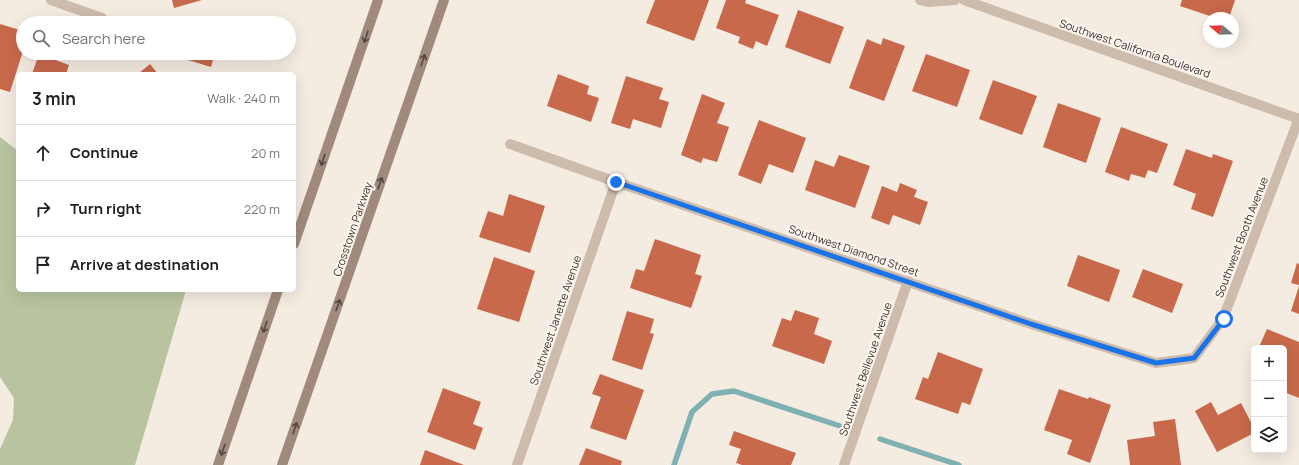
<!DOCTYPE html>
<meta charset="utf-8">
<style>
:root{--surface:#fff;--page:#f2f2f2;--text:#222;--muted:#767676;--line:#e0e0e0}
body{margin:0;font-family:Manrope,sans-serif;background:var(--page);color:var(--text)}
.controls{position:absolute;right:12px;bottom:12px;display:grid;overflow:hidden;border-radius:6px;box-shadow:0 4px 16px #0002}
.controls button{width:36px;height:36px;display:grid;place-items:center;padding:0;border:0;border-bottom:1px solid var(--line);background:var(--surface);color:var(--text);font:20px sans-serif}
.compass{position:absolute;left:1203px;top:12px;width:36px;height:36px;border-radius:50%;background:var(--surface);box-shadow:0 4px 16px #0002;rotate:289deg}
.stop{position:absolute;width:12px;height:12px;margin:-9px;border:3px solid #1a73e8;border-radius:50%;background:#fff}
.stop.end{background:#1a73e8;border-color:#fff;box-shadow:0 1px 4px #0008}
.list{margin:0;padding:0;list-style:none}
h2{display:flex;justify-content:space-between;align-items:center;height:52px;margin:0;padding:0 16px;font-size:17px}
h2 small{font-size:13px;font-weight:400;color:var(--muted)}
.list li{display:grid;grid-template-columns:26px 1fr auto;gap:12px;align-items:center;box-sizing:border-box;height:56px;padding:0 16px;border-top:1px solid var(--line)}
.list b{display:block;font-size:15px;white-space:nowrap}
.list em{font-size:13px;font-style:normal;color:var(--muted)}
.icon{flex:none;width:22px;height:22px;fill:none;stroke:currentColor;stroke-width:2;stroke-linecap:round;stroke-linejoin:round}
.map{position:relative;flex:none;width:1299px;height:465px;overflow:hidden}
.search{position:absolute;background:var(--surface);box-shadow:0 4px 16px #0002;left:16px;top:16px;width:280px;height:44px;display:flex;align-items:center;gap:10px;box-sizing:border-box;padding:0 14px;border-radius:22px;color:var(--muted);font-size:15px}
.panel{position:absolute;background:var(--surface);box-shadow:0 4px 16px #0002;left:16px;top:72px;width:280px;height:220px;border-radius:6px}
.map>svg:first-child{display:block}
</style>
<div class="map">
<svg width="1299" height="465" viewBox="0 0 1299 465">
<rect width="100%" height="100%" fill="#f4ebe1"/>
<polygon fill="#b8c4a0" points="0,137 18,151 18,290 186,290 135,465 0,465 0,449 13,420 14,398 0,377"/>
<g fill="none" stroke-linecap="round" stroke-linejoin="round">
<g stroke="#7fb0b2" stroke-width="5.5">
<polyline points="880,439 959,465"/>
<polyline points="674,465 692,412 712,394 734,391 843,427"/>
</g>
</g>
<g fill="#c8694b">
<polygon points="172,0 202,0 174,8"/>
<polygon points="655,0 709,0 694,41 646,23"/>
<polygon points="726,0 746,0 745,3 779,15 767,46 756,41 753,49 738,43 740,37 716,28"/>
<polygon points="1182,0 1235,0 1229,18 1216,18 1180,6"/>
<polygon points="798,10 844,27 830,64 785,47"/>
<polygon points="0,24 23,31 23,51 10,92 0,89"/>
<polygon points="883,38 905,46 884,101 849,88 867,39 881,45"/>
<polygon points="165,53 215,53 211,67"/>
<polygon points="39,54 69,65 66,74 32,74"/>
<polygon points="926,54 970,70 957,107 912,91"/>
<polygon points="150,64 158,74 138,74"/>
<polygon points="558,74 589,86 587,94 599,98 591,122 547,106"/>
<polygon points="626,76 663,88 659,99 669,102 661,128 633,119 630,129 611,123"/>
<polygon points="993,80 1037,96 1022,135 979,119"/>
<polygon points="702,94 725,103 717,123 729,127 717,162 703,158 701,163 681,155"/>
<polygon points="1058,103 1101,118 1086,163 1043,147"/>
<polygon points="759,120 806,138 793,173 769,164 761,184 738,175"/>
<polygon points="1121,127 1168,144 1157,173 1148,170 1145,178 1131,174 1129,181 1105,172"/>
<polygon points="1186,149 1212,158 1213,154 1233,161 1213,217 1191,209 1196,194 1173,185"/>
<polygon points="839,155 870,166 855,208 805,190 815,160 834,167"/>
<polygon points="900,183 917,190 914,197 928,202 920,225 893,215 889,225 871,218 882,186 897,192"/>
<polygon points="509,194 545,206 530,253 479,237 488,211 503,216"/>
<polygon points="655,239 701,255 695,274 702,276 691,308 630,288 636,269 644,271"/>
<polygon points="1078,255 1120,270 1109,302 1067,286"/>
<polygon points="494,257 535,271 519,322 477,309"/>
<polygon points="1297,263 1299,264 1299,285 1291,283"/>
<polygon points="1143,269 1183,284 1172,313 1132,297"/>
<polygon points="1299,286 1299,314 1291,311"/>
<polygon points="795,310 819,318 814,334 832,341 824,364 772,346 782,318 791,321"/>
<polygon points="627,311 654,319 650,333 654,334 642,370 612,360"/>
<polygon points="1267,329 1299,342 1299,398 1284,392 1284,348 1259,347"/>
<polygon points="938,352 983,369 970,405 962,402 958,414 915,399 923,377 928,379"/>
<polygon points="600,374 644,390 626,440 590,428 601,397 592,394"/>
<polygon points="443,388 481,402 473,424 483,428 475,450 427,432"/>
<polygon points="1059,389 1088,399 1089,397 1111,405 1090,463 1067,454 1072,440 1044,430"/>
<polygon points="1211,402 1218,415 1241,403 1254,428 1254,433 1217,452 1195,411"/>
<polygon points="1175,419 1181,465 1130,465 1127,440 1155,436 1153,422"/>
<polygon points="734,431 796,453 791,465 742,465 736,463 741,449 729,445"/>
<polygon points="586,448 622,461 621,465 579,465"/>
<polygon points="425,450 464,465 420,465"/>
</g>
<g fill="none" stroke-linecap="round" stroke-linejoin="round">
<g stroke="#cdbbac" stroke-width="10">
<polyline points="51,0 102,18"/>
<polyline points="510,144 616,182 1031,324 1156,363 1194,358 1223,319 1299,118"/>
<polyline points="517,465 616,182"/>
<polyline points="844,465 908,281"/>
</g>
<g stroke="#cdbbac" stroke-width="10">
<polyline points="920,0 929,2 955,0"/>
<polyline points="964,0 1299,119"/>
</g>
<g stroke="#a18a7d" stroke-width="10">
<polyline points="294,244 378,0"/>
<polyline points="218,465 278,290"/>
<polyline points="282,465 444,0"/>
</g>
</g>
<defs><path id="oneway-shaft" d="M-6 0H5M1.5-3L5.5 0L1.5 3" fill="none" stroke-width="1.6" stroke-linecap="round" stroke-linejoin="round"/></defs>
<g stroke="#544640">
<use href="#oneway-shaft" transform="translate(366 37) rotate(109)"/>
<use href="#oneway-shaft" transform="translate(423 60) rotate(-71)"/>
<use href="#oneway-shaft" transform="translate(323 160) rotate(109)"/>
<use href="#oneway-shaft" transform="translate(380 183) rotate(-71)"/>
<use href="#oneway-shaft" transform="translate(338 305) rotate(-71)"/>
<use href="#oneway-shaft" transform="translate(265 327) rotate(109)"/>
<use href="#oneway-shaft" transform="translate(295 428) rotate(-71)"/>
<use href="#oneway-shaft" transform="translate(223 450) rotate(109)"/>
</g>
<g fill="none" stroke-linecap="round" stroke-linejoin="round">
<polyline stroke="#1a73e8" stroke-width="5" points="616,182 1031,324 1156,363 1194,358 1224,319"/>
</g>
<g text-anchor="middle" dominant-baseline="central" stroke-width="4" stroke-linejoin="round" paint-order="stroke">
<g font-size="11" fill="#3b302b" stroke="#fbf5ee">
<text transform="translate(1135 48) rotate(19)">Southwest California Boulevard</text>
<text transform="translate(352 229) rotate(-71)">Crosstown Parkway</text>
<text transform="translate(1241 237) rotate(-69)">Southwest Booth Avenue</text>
<text transform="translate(854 250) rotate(19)">Southwest Diamond Street</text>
<text transform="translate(555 320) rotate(-71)">Southwest Janette Avenue</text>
<text transform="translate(865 369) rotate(-71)">Southwest Bellevue Avenue</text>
</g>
</g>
</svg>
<div class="controls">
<button>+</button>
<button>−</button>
<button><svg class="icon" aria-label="layers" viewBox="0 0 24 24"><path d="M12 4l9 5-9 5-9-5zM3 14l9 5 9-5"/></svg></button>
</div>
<svg class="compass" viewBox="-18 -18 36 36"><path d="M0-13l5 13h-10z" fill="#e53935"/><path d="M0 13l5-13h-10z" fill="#767676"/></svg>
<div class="stop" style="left:1224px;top:319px"></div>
<div class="stop end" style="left:616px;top:182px"></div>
<div class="search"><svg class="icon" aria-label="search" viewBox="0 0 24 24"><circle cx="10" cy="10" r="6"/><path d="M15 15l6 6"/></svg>Search here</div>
<section class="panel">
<h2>3 min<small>Walk · 240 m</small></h2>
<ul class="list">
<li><svg class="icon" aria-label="ahead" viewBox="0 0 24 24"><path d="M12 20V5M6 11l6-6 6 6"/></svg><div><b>Continue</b></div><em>20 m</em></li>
<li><svg class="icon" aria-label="right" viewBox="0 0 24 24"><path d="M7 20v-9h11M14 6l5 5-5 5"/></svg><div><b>Turn right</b></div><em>220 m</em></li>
<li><svg class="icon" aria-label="arrive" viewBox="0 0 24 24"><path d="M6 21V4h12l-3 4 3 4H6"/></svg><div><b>Arrive at destination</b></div></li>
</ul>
</section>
</div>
